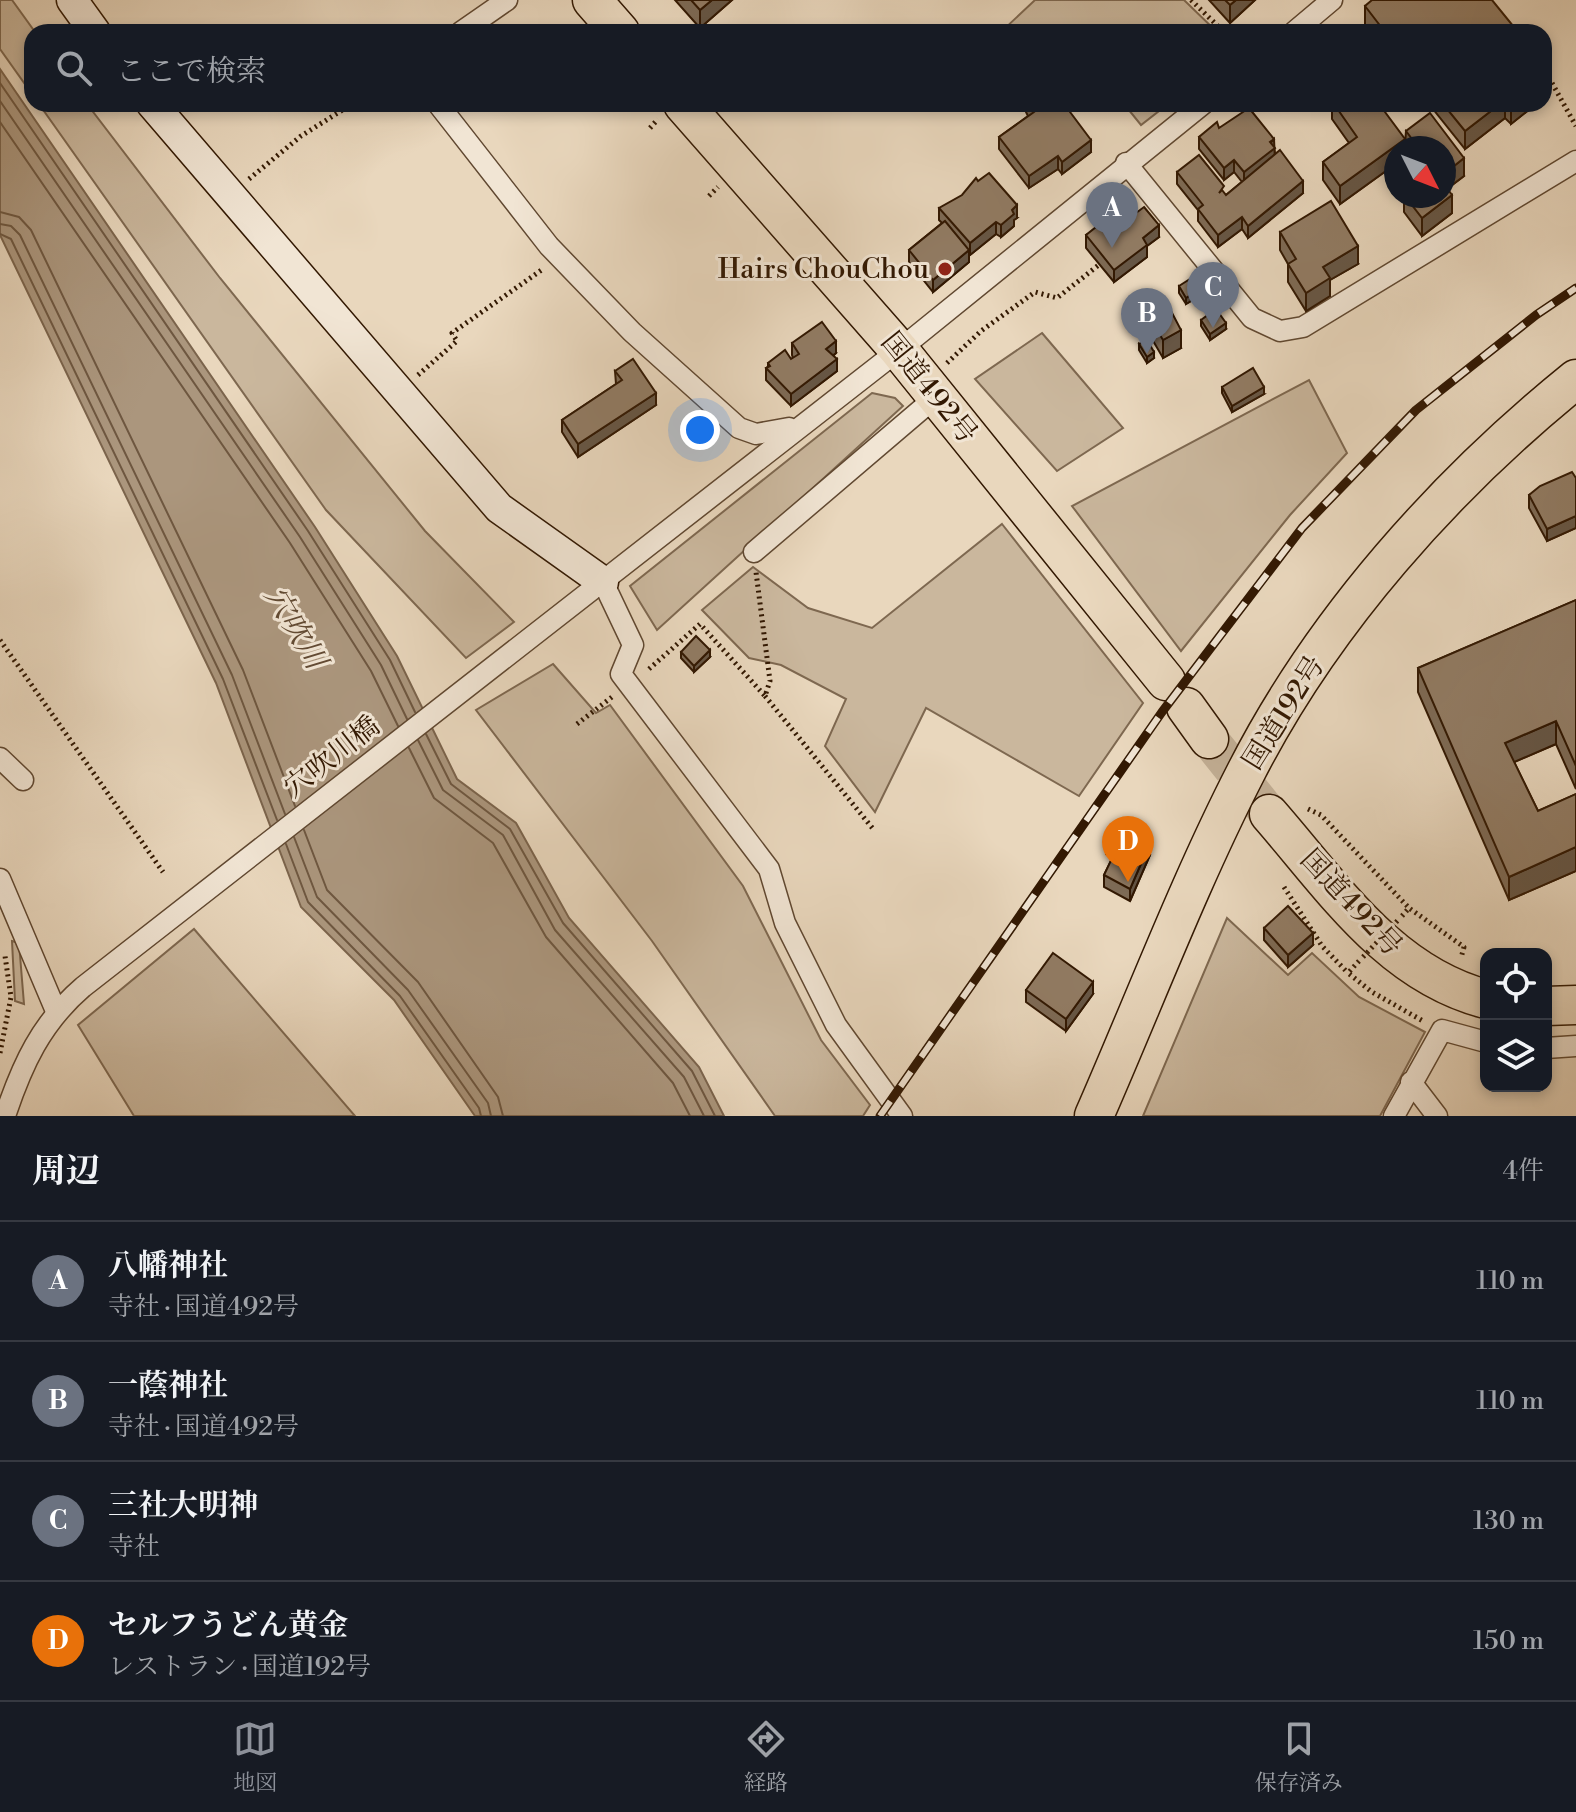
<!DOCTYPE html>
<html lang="ja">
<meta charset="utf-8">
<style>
:root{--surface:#171b24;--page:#242831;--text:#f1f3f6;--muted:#9ea1a6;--line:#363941;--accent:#8c9099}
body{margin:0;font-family:"Libre Bodoni","Noto Serif JP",serif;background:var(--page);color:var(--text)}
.controls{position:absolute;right:24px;bottom:24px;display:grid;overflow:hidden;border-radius:16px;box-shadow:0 4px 12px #0003}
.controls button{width:72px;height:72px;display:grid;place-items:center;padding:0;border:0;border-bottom:2px solid var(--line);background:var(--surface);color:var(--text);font:40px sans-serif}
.compass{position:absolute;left:1384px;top:136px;width:72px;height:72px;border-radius:50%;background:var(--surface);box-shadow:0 4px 12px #0003;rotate:132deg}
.you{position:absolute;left:700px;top:430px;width:28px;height:28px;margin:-20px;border:6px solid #fff;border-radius:50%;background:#1a73e8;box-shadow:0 0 0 12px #1a73e833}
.badge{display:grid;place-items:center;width:52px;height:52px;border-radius:50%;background:var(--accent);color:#fff;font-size:26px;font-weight:700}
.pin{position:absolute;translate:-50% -66px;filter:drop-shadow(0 2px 4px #0008)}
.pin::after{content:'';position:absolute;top:42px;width:28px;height:24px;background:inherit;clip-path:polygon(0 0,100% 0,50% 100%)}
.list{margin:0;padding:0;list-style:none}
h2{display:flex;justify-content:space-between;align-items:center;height:104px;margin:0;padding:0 32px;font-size:34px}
h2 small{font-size:26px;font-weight:400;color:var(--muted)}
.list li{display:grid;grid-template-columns:52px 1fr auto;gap:24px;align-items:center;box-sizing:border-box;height:120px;padding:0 32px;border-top:2px solid var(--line)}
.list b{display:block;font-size:30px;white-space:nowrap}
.list p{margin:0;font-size:26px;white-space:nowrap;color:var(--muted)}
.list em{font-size:26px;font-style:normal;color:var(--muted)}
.icon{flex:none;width:44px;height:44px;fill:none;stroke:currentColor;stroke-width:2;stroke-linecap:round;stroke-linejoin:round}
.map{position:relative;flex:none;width:1576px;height:1116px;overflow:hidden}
.search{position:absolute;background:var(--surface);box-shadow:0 4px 12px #0003;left:24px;right:24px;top:24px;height:88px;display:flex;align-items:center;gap:20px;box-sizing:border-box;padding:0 28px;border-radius:24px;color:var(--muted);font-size:30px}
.sheet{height:584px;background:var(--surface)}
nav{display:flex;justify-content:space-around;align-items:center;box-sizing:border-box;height:112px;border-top:2px solid var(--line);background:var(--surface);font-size:22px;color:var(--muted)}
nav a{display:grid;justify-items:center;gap:4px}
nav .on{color:var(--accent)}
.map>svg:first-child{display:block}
</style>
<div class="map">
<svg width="1576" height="1116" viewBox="0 0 1576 1116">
<rect width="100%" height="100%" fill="#e9d7bd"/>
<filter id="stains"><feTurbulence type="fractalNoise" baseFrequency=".0025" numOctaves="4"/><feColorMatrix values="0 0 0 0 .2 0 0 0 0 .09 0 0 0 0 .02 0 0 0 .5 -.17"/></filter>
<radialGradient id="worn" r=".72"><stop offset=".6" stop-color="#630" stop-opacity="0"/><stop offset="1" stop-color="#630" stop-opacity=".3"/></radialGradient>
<g fill="#cab79d" stroke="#7e6850" stroke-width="2">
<polygon points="0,0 12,0 35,32 32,32 32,94 0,49"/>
<polygon points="1035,0 1184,0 1217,32 1001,32"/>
<polygon points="39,104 87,104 220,278 425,531 514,622 466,658 326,510"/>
<polygon points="1124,104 1168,104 1141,125"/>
<polygon points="1042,333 1123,428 1057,471 975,379"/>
<polygon points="1309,380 1347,453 1290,515 1181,651 1072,506"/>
<polygon points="872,393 895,398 903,406 657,630 630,586"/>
<polygon points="1002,524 1143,703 1079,796 926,708 875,812 825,746 846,699 781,665 749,658 702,610 753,567 808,608 872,628"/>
<polygon points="553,664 596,713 610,705 743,886 821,1040 870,1105 863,1116 775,1116 652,941 476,710"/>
<polygon points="1227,918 1288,975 1312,953 1359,997 1425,1032 1380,1116 1143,1116"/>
<polygon points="194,929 355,1116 134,1116 78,1025"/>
<polygon points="12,941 19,943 24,1004 15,1001"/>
</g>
<polygon fill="#ab967d" stroke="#7b644c" stroke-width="2" points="0,69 315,527 397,656 457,779 516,823 569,918 699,1067 724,1116 475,1116 394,1000 301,907 216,683 0,235"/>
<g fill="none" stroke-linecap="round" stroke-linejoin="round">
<g stroke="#6e5740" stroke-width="2">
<polyline points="0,83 308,531 390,660 415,712"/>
<polyline points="0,101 300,537 381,665 407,719"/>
<polyline points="0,122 290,543 371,671 398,726"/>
<polyline points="0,212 19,217 31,230 243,670 295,806"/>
<polyline points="0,224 11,226 20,235 232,675 285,814"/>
<polyline points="0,234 11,239 223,679 277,820"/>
<polyline points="426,734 451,784 510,829 563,923 692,1071 715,1116"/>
<polyline points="418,740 443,790 503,835 555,930 684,1077 704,1116"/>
<polyline points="409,748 434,798 493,843 546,937 673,1083 690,1116"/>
<polyline points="304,830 327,890 418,982 498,1097 503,1116"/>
<polyline points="294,837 317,897 408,990 488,1103 491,1116"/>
<polyline points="286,844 308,902 400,996 479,1108 481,1116"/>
</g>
<polyline stroke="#c4b198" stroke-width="38" stroke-dasharray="38 19" stroke-linecap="butt" points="1209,739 1269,814"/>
<g stroke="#604831" stroke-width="23">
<g id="street">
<polyline points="461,32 507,0"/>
<polyline points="1294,32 1332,0"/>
<polyline points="438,104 549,246 632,332 739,428 756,434 789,428"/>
<polyline points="1126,163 1252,318 1280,331 1303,327 1576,161"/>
<polyline points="754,552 937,396"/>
<polyline points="603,582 633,645 621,674 769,869 785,923 836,1025 902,1116"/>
<polyline points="0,758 23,780"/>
<polyline points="0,879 56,1011"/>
<polyline points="1546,1048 1576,1046"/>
<polyline points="1411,1082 1437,1116"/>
<path d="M5 1116C22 1065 41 1023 83 987L899 350 1203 104"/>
<polyline points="1394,1116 1442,1030 1486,1042"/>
</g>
</g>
<g stroke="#321802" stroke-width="33">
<g id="secondary">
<polyline points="72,0 95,32"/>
<polyline points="152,104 499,508 603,582"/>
</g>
</g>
<g stroke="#321802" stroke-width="41">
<g id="highway">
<polyline points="592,0 620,32"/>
<polyline points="683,104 899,350 1166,681"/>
<polyline points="1186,707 1209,739"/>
<path d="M1269 814C1332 886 1389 974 1486 999"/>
<polyline points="1546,1006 1576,1005"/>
<path d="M1094 1116C1144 1002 1189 883 1246 772 1323 621 1445 485 1576 379"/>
</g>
</g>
<g stroke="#321802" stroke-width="5" stroke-dasharray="2 4" stroke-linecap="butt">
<polyline points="1191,0 1224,32"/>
<polyline points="1552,83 1576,126"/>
<polyline points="650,128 658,119"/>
<polyline points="249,179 301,136 352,104"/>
<polyline points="709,196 718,187"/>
<polyline points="778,275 788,267"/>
<polyline points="947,363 981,331 1035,292 1057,298 1100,264"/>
<polyline points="418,375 457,341 452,333 543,269"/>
<polyline points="0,640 163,872"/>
<polyline points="649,669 700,624 765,696 770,681 756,572"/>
<polyline points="765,696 874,830"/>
<polyline points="577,724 612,697"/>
<polyline points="1308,809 1321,815 1409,908"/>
<polyline points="1284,887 1322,946 1348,973"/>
<polyline points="1402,916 1409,908 1464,947 1461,958"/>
<polyline points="1359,961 1348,973 1372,992 1423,1021"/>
<polyline points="0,1053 11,997 5,956"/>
</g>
<use href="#street" stroke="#f1e5d4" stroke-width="20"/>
<use href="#secondary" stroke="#f1e5d4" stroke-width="30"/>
<use href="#highway" stroke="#e9d7bd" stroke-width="38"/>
<g stroke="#321802" stroke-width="9">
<polyline id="rail" points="880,1116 1162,712 1302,528 1416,410 1536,315 1576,288"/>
</g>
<use href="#rail" stroke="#f1e5d4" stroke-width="6" stroke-dasharray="18" stroke-linecap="butt"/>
<polyline stroke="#321802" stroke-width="5" stroke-dasharray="2 4" stroke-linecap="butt" points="1363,957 1400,918"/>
</g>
<g fill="#7d6a55" stroke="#321802" stroke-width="2">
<polygon points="675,0 732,0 700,28"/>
<polygon points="1209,0 1255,0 1230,23"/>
<polygon points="1365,6 1518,32 1371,32 1365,24"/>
<polygon points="1026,104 1064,104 1091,152 1062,174 1058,169 1029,188 999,149 999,137 1028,116 1026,112"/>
<polygon points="1332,104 1379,104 1405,145 1406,131 1464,176 1447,189 1452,213 1422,236 1404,212 1404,196 1444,196 1396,148 1396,182 1390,175 1390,168 1340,204 1323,180 1323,162 1349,143 1332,119"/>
<polygon points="1429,104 1536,104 1511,124 1505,118 1465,149"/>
<polygon points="1219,128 1274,147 1275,154 1303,193 1248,238 1242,229 1218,247 1198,221 1198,210 1177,184 1177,172 1224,194 1226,195 1242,182 1234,172 1224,180 1199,149 1199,137"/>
<polygon points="939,208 1017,218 1014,220 1014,226 1001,237 996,234 970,255 969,254 969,262 933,292 909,262 909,250 942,223 939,220"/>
<polygon points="1128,219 1159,237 1147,246 1147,257 1114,282 1086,248 1086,235 1109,225"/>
<polygon points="1280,232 1358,264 1330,280 1330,296 1306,311 1288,282 1288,264 1280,250"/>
<polygon points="1179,286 1201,295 1186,304 1179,293"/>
<polygon points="1201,320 1226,329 1210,340 1201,326"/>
<polygon points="1152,322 1181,348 1163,358 1152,339"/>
<polygon points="792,343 836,353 833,356 837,371 791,406 766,380 766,368 768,367 768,363 791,359 793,358 792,355"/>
<polygon points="1139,344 1154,358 1147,363 1139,350"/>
<polygon points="615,371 656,405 578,457 562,432 562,420 616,384"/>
<polygon points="1222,387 1264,394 1232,412 1222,393"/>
<polygon points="1576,478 1576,528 1547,541 1529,508 1529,495"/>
<polygon points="1576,600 1576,789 1556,744 1514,762 1538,811 1576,794 1576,871 1509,900 1418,692 1418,668"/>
<polygon points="681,652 710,657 694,672 681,658"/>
<polygon points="1106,842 1150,855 1130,901 1104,887 1104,875 1112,859 1106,854"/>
<polygon points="1264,928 1313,945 1288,967 1264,940"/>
<polygon points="1026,990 1093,994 1066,1031 1026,1002"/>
</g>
<g fill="#665645" stroke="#321802" stroke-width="2">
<polygon points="712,0 732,0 700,28 700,10"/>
<polygon points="1236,0 1255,0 1230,23 1230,5"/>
<polygon points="1500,104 1505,104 1505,118 1465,149 1465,131"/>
<polygon points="1514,104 1536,104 1511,124 1511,106"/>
<polygon points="1274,139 1275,160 1244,184 1244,172"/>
<polygon points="1405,139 1405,148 1396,148 1396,164 1390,157 1390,168 1340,204 1340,186"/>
<polygon points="1091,140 1091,152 1062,174 1062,162"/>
<polygon points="1058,156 1058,169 1029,188 1029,176"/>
<polygon points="1464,158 1464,176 1444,191 1444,174"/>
<polygon points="1234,160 1234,172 1224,180 1224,168"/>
<polygon points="1303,181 1303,193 1248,238 1248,226"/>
<polygon points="1452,195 1452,213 1422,236 1422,218"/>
<polygon points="1017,205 1017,218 1014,220 1014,226 1001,237 1001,225 1012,210"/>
<polygon points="1242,217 1242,229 1218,247 1218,235"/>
<polygon points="996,222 996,234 970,255 970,243"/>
<polygon points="1159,225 1159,237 1147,246 1147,257 1114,282 1114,270 1143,238"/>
<polygon points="1358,246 1358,264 1330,280 1330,296 1306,311 1306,293 1323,267"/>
<polygon points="969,250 969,262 933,292 933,280"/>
<polygon points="1201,288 1201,295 1186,304 1186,298"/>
<polygon points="1226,323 1226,329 1210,340 1210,334"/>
<polygon points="1181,330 1181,348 1163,358 1163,340"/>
<polygon points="836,341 836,353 826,361 826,349"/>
<polygon points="1154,352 1154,358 1147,363 1147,357"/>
<polygon points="837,359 837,371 791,406 791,394"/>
<polygon points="1264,387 1264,394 1232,412 1232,406"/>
<polygon points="656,393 656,405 578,457 578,444"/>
<polygon points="1576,516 1576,528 1547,541 1547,529"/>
<polygon points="710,650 710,657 694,672 694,666"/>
<polygon points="1556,721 1556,744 1505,766 1505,743"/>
<polygon points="1150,843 1150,855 1130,901 1130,889"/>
<polygon points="1576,847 1576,871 1509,900 1509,877"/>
<polygon points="1313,933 1313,945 1288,967 1288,955"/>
<polygon points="1093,982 1093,994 1066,1031 1066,1019"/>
</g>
<g fill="#917b63" stroke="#321802" stroke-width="2">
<polygon points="691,0 712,0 700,10"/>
<polygon points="1225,0 1236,0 1230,5"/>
<polygon points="1372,0 1492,0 1518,32 1385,32 1365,6"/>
<polygon points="1029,104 1064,104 1091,140 1062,162 1058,156 1029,176 999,137 1034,112"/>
<polygon points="1334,104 1379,104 1405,139 1340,186 1323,162 1357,137"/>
<polygon points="1443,104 1500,104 1465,131"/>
<polygon points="1249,108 1274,139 1270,142 1275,148 1244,172 1234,160 1224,168 1199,137 1217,122 1219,128"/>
<polygon points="1430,113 1464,158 1444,174 1444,148 1401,148 1412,139 1406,131"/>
<polygon points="1280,150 1303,181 1248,226 1242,217 1218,235 1198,209 1203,205 1177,172 1199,155 1224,186 1219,193 1222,190 1226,195"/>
<polygon points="1396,152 1396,165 1390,157"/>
<polygon points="989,173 1017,205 1012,210 1014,214 1001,225 996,222 970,243 939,208 962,195 976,178 978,181"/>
<polygon points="1444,184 1452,195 1422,218 1405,196 1444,196"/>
<polygon points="1331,201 1358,246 1323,267 1330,278 1306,293 1288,264 1296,259 1280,232"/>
<polygon points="1144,207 1159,225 1143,238 1147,245 1114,270 1086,235 1105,220 1109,225 1123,214 1128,219"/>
<polygon points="945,221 969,250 933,280 909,250"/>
<polygon points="1193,277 1201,288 1186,298 1179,286"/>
<polygon points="1216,309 1226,323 1210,334 1201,320"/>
<polygon points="1171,311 1181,330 1163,340 1152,322"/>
<polygon points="822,322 836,341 826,349 837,359 791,394 766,368 770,366 768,363 785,350 791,359 799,354 792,343"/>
<polygon points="1147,340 1154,352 1147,357 1139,344"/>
<polygon points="633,359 656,393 578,444 562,420 622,380 615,371"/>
<polygon points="1253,368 1264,387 1232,406 1222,387"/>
<polygon points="1572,472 1576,478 1576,516 1547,529 1529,495 1540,486"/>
<polygon points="1576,600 1576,766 1556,721 1505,743 1538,811 1576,794 1576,847 1509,877 1418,668"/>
<polygon points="696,636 710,650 694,666 681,652"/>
<polygon points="1117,826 1150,843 1130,889 1104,875 1116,850 1106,842"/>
<polygon points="1288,906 1313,933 1288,955 1264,928"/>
<polygon points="1053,953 1093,982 1066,1019 1026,990"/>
</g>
<circle fill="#8f2418" stroke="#f1e5d4" stroke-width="3" cx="945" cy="269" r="8"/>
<g text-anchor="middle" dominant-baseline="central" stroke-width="6" stroke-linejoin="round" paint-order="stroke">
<g font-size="28" fill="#321802" stroke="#f1e5d4" text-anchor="end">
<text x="929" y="269">Hairs ChouChou</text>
</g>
<g font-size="28" fill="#321802" stroke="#f1e5d4">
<text transform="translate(929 388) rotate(51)">国道492号</text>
<text transform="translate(1284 713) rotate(-58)">国道192号</text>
<text transform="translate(332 757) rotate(-38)">穴吹川橋</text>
<text transform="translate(1351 903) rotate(47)">国道492号</text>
</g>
<g font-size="30" font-style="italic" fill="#624a33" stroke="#f1e5d4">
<text transform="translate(295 628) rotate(59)">穴吹川</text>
</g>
</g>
<rect width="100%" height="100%" filter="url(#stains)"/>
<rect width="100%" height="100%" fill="url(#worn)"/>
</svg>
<div class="controls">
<button><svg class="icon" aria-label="locate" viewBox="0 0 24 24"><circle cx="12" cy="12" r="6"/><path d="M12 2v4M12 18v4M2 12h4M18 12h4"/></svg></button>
<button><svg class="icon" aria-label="layers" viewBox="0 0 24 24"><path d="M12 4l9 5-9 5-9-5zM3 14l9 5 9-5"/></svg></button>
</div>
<svg class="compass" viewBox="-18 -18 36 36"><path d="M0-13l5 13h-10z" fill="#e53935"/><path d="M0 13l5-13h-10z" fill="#9ea1a6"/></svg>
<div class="you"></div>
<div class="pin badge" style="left:1112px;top:248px;background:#6b7280">A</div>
<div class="pin badge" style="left:1147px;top:354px;background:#6b7280">B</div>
<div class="pin badge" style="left:1213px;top:328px;background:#6b7280">C</div>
<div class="pin badge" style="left:1128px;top:882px;background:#e8710a">D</div>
<div class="search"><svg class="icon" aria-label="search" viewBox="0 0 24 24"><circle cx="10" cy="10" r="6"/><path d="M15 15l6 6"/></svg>ここで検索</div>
</div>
<section class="sheet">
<h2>周辺<small>4件</small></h2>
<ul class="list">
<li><span class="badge" style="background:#6b7280">A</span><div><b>八幡神社</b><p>寺社 · 国道492号</p></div><em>110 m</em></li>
<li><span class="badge" style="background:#6b7280">B</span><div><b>一蔭神社</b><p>寺社 · 国道492号</p></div><em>110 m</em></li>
<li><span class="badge" style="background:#6b7280">C</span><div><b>三社大明神</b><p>寺社</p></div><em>130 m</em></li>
<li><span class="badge" style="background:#e8710a">D</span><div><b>セルフうどん黄金</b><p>レストラン · 国道192号</p></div><em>150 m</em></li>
</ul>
</section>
<nav>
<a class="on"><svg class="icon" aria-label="map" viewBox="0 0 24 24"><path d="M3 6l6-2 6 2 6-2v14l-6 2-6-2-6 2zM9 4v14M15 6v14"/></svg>地図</a>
<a><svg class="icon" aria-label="directions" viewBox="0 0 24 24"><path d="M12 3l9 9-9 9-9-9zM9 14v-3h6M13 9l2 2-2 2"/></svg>経路</a>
<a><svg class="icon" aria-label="saved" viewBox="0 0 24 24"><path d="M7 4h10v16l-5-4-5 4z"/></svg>保存済み</a>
</nav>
